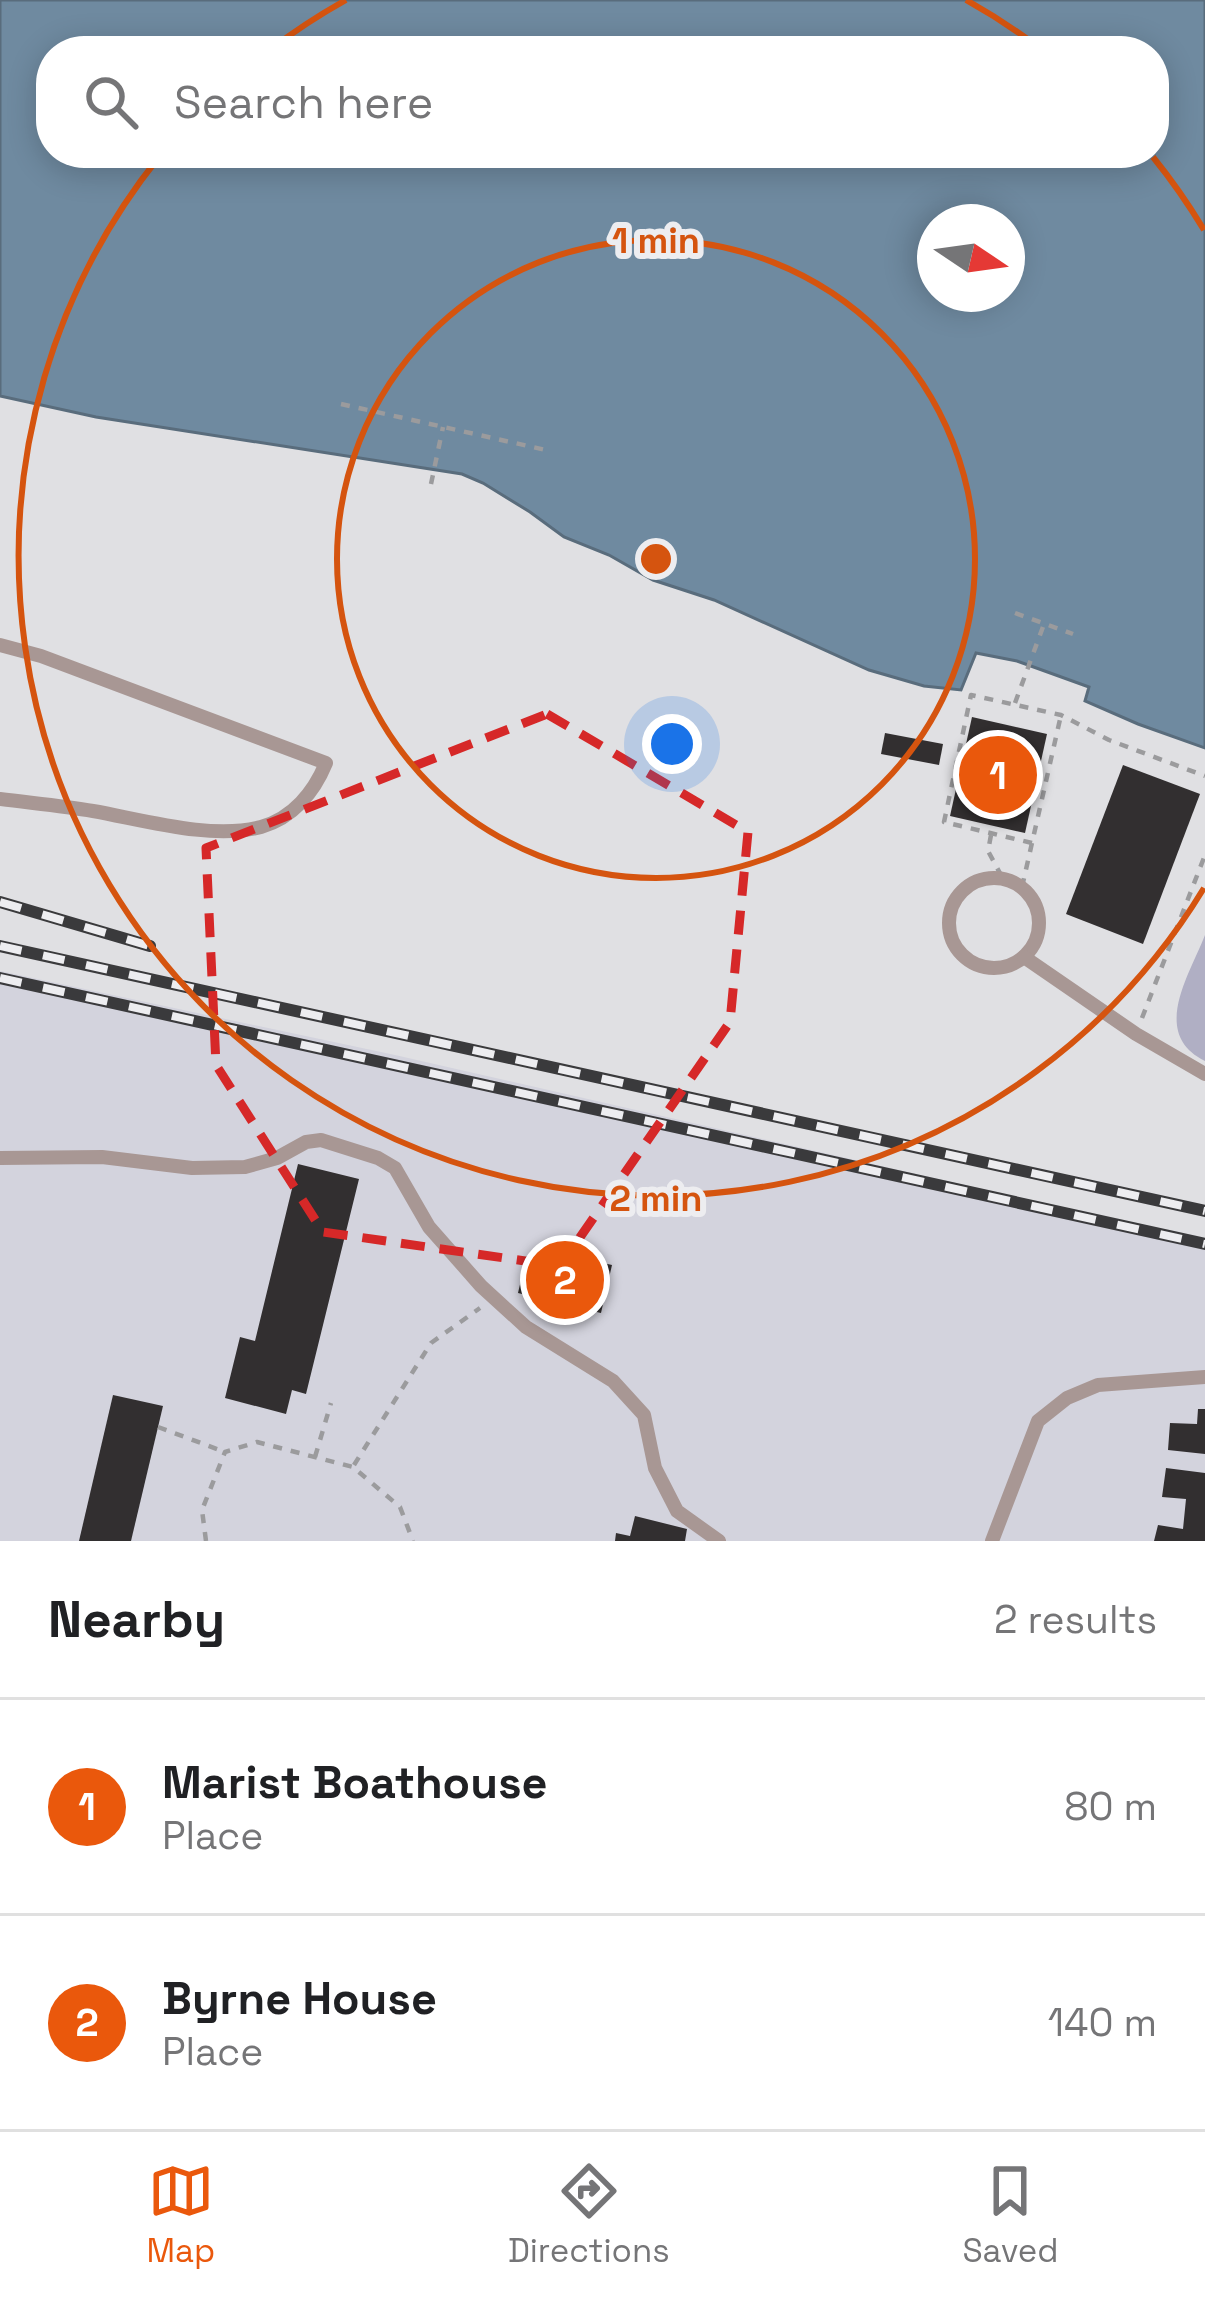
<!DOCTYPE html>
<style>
:root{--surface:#fff;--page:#f6f6f6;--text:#202124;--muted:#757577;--line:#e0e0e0;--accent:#ea580c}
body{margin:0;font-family:"Space Grotesk",sans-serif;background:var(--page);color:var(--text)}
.compass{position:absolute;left:917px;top:204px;width:108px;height:108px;border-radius:50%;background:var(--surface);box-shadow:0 6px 30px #0003;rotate:103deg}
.you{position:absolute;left:672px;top:744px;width:42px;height:42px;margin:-30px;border:9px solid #fff;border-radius:50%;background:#1a73e8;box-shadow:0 0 0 18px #1a73e833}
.badge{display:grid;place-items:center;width:78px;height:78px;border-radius:50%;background:var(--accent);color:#fff;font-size:39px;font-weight:700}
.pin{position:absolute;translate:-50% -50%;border:6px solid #fff;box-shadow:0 3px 12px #0006}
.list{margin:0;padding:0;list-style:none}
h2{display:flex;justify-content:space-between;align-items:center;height:156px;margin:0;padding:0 48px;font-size:51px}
h2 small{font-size:39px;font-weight:400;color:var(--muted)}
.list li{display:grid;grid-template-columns:78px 1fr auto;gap:36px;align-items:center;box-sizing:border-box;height:216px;padding:0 48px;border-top:3px solid var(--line)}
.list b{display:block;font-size:45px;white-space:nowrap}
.list p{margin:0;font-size:39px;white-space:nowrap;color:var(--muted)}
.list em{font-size:39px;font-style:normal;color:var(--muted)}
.icon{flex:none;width:66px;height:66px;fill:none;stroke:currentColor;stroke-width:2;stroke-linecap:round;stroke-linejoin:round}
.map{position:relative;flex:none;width:1205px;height:1541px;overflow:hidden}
.search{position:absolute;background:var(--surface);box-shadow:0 6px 30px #0003;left:36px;right:36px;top:36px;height:132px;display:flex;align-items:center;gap:30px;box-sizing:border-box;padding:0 42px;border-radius:48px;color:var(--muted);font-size:45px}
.sheet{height:588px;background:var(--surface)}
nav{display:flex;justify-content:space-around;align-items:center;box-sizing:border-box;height:168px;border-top:3px solid var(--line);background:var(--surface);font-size:33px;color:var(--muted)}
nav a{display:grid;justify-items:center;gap:6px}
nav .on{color:var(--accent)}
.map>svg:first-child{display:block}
</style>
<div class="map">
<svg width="1205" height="1541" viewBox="0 0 1205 1541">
<rect width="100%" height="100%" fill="#e0e0e3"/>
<polygon fill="#d3d3dd" points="0,971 395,1055 1205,1240 1205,1541 0,1541"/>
<path fill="#b0afc4" d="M1205 935V1061C1150 1034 1189 976 1205 935Z"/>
<path fill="#6f8aa0" stroke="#596c7c" stroke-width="3" fill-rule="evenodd" d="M0 0H1205V748L1138 724 1085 701 1089 687 1017 661 976 653 961 690 924 686 869 670 714 600 653 580 609 555 564 537 530 512 483 483 462 474 96 417 0 396ZM51 51H1154V153H51ZM935 222H1007V294H935Z"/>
<g fill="#322f30">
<polygon points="972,717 1047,734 1025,833 950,816"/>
<polygon points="885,733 943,744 939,765 881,754"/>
<polygon points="1123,765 1200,794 1143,944 1066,914"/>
<polygon points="298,1164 359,1179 306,1394 292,1390 286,1414 225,1398 240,1337 255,1341"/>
<polygon points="546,1250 612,1265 601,1313 518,1293 525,1263 542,1267"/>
<polygon points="113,1395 163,1406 131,1541 79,1541"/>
<polygon points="1198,1409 1205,1409 1205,1454 1168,1450 1170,1423 1197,1424"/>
<polygon points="1166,1468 1205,1473 1205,1541 1154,1541 1158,1525 1183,1529 1186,1499 1162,1497"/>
<polygon points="635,1516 687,1529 685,1541 615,1541 616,1533 630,1536"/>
</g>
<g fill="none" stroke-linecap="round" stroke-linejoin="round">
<g stroke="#9b9b9d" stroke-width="4.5" stroke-dasharray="9 9" stroke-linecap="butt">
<polyline points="341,404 546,450"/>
<polyline points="431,484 443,427"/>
<polyline points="1015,613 1073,634"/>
<polyline points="1015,703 1044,624"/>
<polyline points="991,835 988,851 1002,877"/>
<polyline points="1032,843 944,822 971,695 1061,715 1109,740 1205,776"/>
<polyline points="1022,887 1061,715"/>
<polyline points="1142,1018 1205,855"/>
<polyline points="158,1427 225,1452"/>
<polyline points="315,1457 331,1403"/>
<polyline points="354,1465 431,1343 480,1308"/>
<polyline points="206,1541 202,1510 225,1452 257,1442 353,1467 400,1507 413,1541"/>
</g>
<g stroke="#a89794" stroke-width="14">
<path d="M0 645 41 656 326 763C314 792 293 818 261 827 211 840 144 820 93 811 63 806 31 803 0 799"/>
<circle cx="994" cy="923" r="45"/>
<polyline points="1024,957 1136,1034 1205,1074"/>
<polyline points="0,1158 102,1157 192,1168 245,1167 277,1158 306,1142 321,1140 378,1158 395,1168 429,1227 481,1286 526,1327 613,1381 644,1415 655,1468 677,1511 719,1541"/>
<polyline points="992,1541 1038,1421 1067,1398 1098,1385 1205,1377"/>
</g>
<g stroke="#3a3a3c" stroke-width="12">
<g id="rail">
<polyline points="0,902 150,946"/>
<polyline points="0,946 1205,1211"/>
<polyline points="0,978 1205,1244"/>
</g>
</g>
<use href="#rail" stroke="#ededf0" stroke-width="8" stroke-dasharray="22" stroke-linecap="butt"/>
</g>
<path fill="none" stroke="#d62828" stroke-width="9" stroke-dasharray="24 15" stroke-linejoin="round" d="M547 714 748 832 730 1022 560 1266 323 1232 216 1065 206 848Z"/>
<g fill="none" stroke="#d5540f" stroke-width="6">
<circle cx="656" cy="559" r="319"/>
<path d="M1204 888A639 639 0 1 1 159 157M271 49A639 639 0 0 1 346 0M966 0A639 639 0 0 1 1041 49M1153 157A639 639 0 0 1 1204 230"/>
</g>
<circle cx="656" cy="559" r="18" fill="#d5540f" stroke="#ededf0" stroke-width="6"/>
<g font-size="36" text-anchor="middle" font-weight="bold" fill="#d5540f" stroke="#ededf0" stroke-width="12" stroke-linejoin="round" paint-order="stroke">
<text x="656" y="253">1 min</text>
<text x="656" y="1211">2 min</text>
</g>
</svg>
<svg class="compass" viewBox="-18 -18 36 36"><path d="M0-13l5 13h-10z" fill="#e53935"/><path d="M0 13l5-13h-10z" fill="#757577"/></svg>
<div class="you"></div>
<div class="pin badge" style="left:998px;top:775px">1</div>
<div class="pin badge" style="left:565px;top:1280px">2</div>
<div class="search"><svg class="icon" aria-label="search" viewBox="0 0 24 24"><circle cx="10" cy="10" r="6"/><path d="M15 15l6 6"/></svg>Search here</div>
</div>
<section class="sheet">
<h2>Nearby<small>2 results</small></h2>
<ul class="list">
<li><span class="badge">1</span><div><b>Marist Boathouse</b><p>Place</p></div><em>80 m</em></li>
<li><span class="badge">2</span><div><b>Byrne House</b><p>Place</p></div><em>140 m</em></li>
</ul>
</section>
<nav>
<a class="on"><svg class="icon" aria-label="map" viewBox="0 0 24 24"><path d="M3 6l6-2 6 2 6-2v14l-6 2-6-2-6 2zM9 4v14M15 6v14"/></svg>Map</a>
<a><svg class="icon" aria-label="directions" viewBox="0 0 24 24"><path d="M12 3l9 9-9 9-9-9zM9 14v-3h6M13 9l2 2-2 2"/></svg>Directions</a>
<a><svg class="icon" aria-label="saved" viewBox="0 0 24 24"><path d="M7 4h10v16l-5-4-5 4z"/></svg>Saved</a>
</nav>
